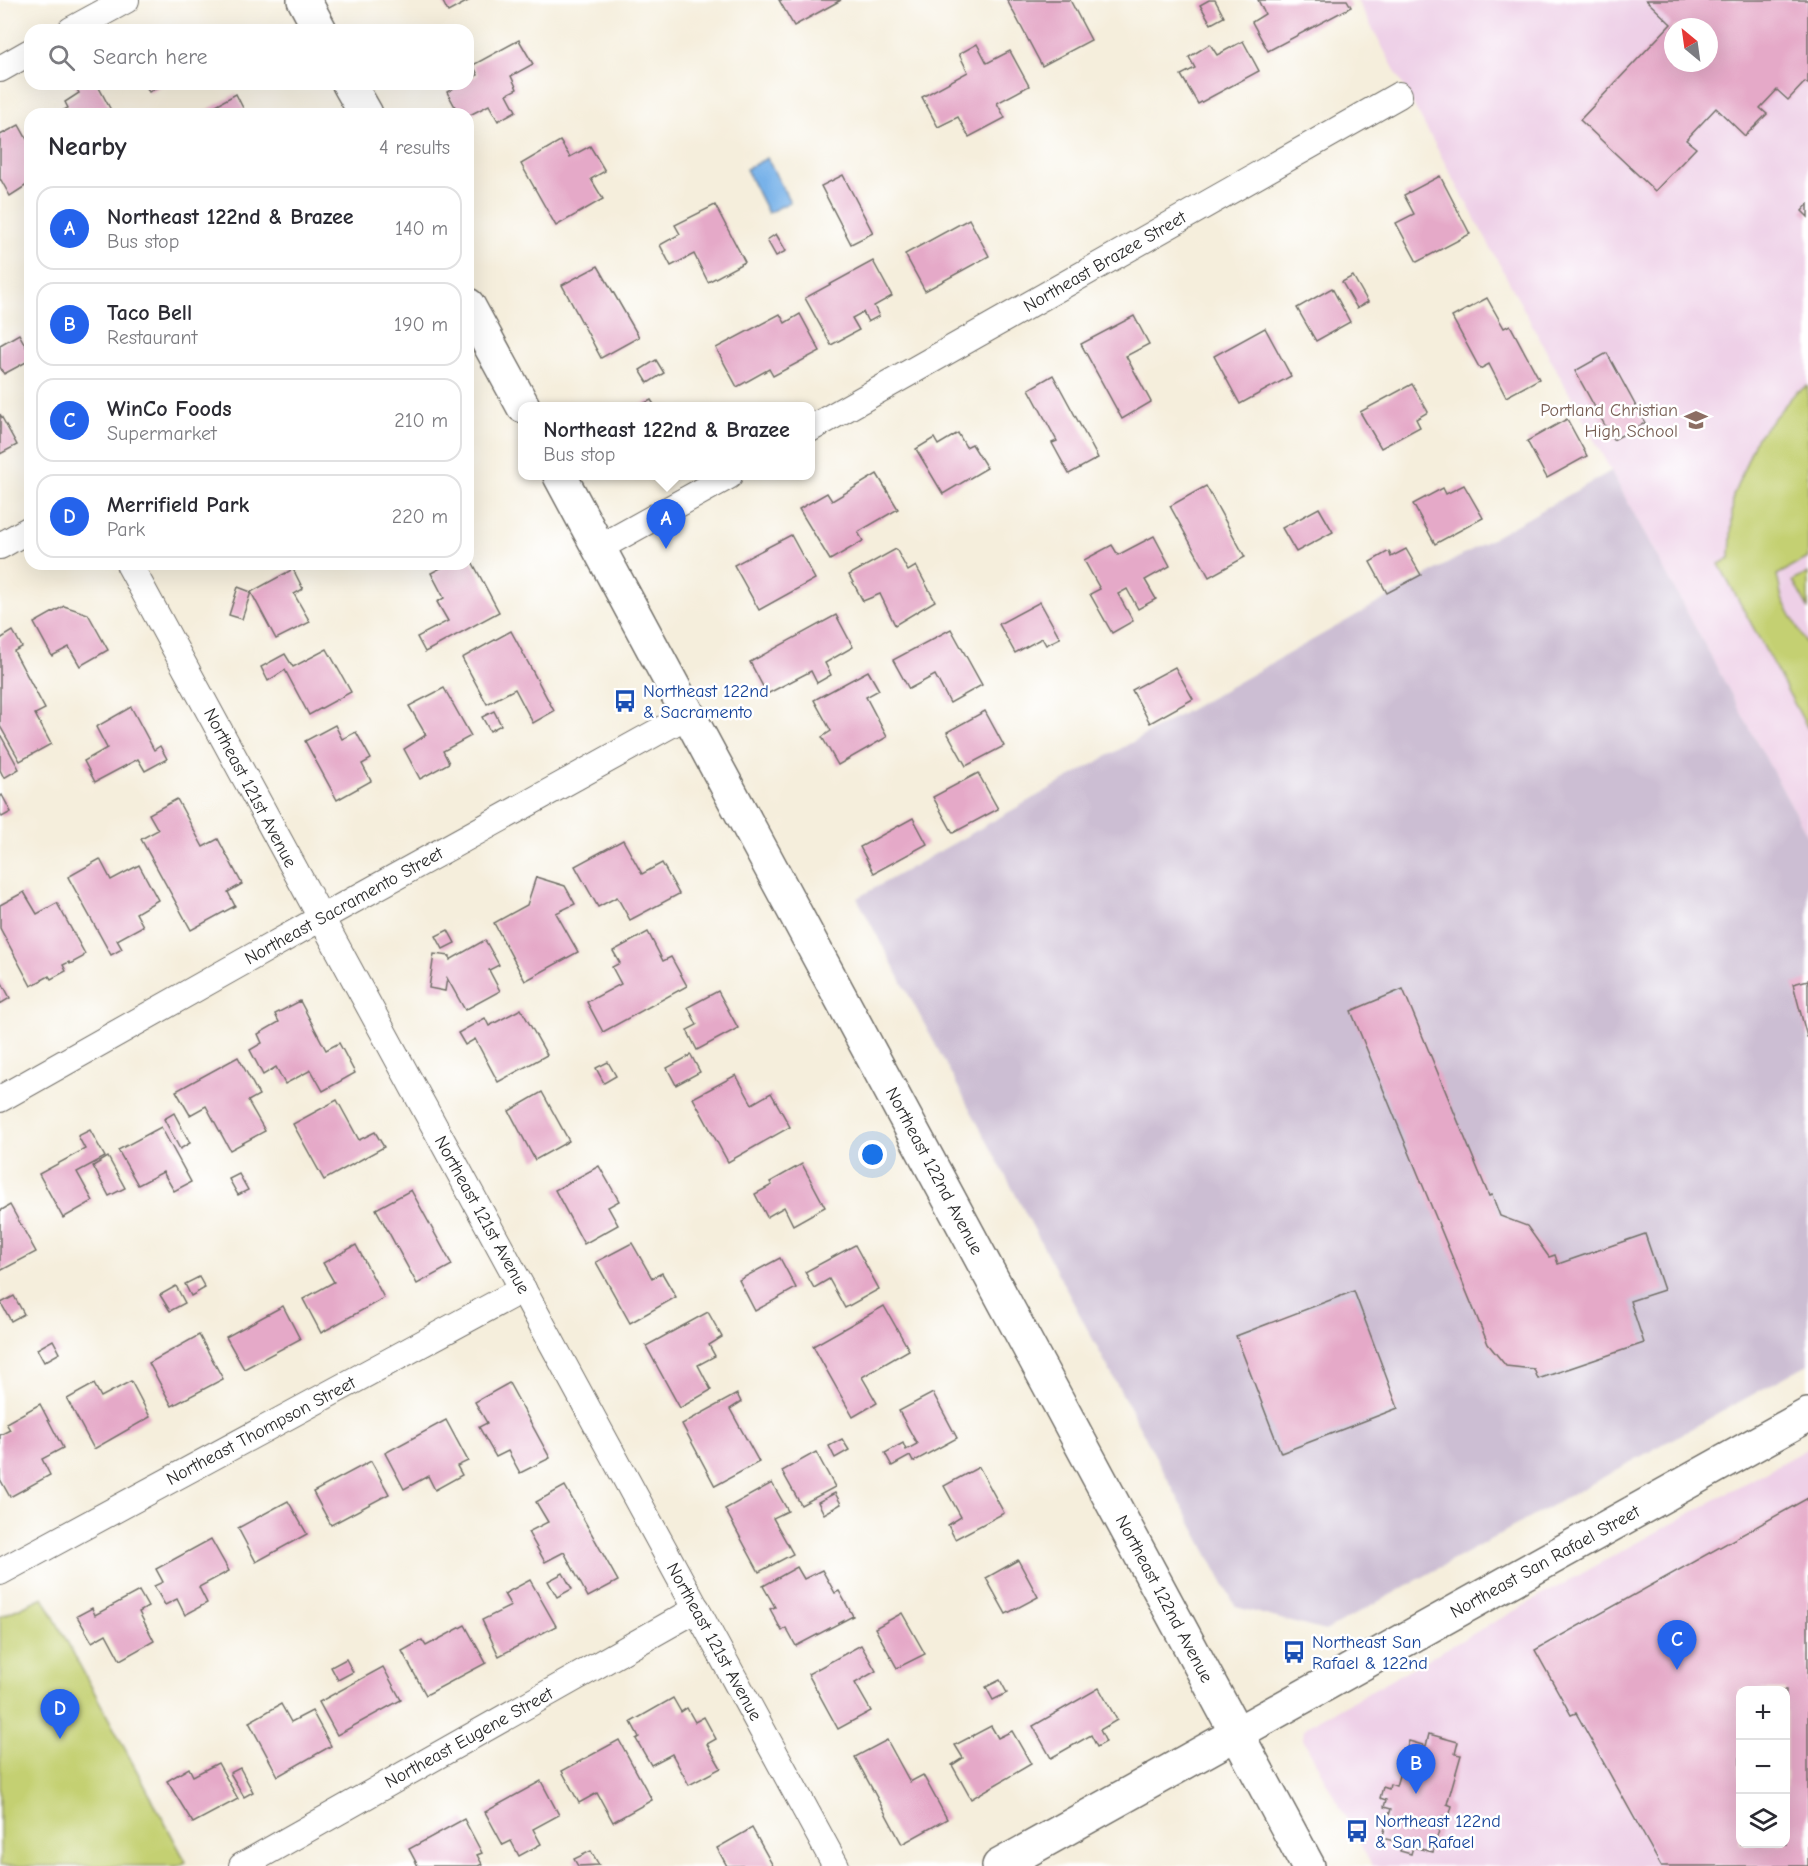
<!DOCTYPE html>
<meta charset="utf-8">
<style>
:root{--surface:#fff;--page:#f7f7f7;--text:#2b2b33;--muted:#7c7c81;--line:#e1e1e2;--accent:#2563eb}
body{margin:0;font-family:"Comic Neue",sans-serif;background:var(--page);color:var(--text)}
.controls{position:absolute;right:18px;bottom:18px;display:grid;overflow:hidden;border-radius:12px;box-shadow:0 6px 24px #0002}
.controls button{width:54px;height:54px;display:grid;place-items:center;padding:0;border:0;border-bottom:2px solid var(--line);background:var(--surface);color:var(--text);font:30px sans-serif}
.compass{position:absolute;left:1664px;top:18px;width:54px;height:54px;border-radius:50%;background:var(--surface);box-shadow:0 6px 24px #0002;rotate:331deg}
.you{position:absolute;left:873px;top:1155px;width:21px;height:21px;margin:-15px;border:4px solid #fff;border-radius:50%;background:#1a73e8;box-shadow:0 0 0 9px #1a73e833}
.badge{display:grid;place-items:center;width:39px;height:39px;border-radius:50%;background:var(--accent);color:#fff;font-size:20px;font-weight:700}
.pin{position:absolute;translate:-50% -50px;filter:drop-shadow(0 2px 3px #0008)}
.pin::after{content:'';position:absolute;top:32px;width:21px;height:18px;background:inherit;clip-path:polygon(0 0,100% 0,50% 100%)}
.popup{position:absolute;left:518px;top:402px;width:297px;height:78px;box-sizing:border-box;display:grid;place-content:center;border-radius:12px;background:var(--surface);filter:drop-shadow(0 2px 4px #0005);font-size:20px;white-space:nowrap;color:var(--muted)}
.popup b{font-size:22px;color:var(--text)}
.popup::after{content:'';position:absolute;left:50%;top:100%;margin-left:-12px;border:12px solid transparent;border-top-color:var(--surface)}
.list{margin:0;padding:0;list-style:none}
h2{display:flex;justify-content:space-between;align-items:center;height:78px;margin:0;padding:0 24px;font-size:26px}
h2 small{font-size:20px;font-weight:400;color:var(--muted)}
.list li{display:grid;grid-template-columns:39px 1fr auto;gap:18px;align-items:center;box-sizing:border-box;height:84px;margin:0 12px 12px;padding:0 12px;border:2px solid var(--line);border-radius:18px}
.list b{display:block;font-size:22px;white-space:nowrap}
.list p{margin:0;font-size:20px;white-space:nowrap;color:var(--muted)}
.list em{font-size:20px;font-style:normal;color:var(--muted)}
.icon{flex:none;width:33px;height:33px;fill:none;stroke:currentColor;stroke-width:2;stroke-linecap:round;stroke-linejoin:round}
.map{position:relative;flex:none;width:1808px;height:1866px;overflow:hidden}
.search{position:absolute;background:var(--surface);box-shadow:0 6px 24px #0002;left:24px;top:24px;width:450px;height:66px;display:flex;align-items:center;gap:15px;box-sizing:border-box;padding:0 21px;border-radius:18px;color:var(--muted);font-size:22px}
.panel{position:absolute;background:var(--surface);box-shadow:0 6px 24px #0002;left:24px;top:108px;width:450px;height:462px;border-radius:18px}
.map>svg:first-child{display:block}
</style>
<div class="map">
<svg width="1808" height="1866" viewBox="0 0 1808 1866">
<rect width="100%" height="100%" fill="#fff"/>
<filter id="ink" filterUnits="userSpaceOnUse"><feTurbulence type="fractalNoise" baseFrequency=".0167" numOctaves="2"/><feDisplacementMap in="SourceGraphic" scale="12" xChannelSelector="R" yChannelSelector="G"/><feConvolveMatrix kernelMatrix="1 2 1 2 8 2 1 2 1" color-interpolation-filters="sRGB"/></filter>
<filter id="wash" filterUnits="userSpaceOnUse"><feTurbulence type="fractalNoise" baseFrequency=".008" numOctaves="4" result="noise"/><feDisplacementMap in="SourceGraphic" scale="24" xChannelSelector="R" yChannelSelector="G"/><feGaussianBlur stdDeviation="1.35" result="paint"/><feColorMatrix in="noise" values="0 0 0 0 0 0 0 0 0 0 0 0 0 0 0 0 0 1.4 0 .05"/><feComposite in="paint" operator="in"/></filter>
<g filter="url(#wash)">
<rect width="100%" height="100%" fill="#f5eedc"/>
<g fill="#eed0e7" fill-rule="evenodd">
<path d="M1357 0H1808V837L1611 471ZM1673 27H1709V63H1673Z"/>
<path d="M1808 1448V1866H1372L1303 1739 1304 1730 1309 1725ZM1740 1690H1786V1844H1740Z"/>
</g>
<polygon fill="#ccbed3" points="1611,471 1808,837 1808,1364 1325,1631 1236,1607 857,898"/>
<g fill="#c4d072" stroke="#787e4e" stroke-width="1.5">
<polygon points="1808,386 1808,558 1777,575 1782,599 1808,647 1808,729 1719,564 1730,558 1733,496 1756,439 1796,392"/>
<polygon points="1808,573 1808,608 1793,581"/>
<polygon points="43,1597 186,1862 178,1866 0,1866 0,1617"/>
</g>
<polygon fill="#78b2e9" stroke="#526e8a" stroke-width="1.5" points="767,158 790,202 768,213 746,169"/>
<g id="blocks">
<g fill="#e5a9c8" fill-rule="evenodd">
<polygon points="442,0 470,0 448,12"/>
<polygon points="779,0 841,0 794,26"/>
<polygon points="1007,0 1070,0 1091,40 1042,66"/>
<polygon points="1209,0 1215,0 1224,17 1211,24 1200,5"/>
<polygon points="1258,0 1347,0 1351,7 1268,51 1252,22 1265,14"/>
<path d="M1646 0H1808V84L1805 82 1788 100 1777 90 1760 108 1767 114 1745 136 1716 108 1686 140 1696 148 1655 191 1580 120 1671 24ZM1673 27H1709V63H1673Z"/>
<polygon points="519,40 533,64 511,76 517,89 507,94 516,111 498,121 489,105 468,116 468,114 459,114 447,92 461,84 468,84 468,80 478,75 473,65"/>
<polygon points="1243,41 1259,71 1198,104 1181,75 1195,68 1189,57 1210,44 1217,55"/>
<polygon points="977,44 987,63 1010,51 1029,86 997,103 1005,118 969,137 958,117 938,127 922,97 968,72 959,54"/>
<polygon points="74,84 97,84 113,114 56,114 68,108 65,102 79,93"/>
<polygon points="145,84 164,84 149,92"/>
<polygon points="236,94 246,114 206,114 205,111"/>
<polygon points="19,125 30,145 30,183 10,196 1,180 0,180 0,135"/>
<polygon points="560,141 570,157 590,146 605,171 591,179 603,199 556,226 521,164"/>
<polygon points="843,175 873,233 851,244 821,186"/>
<polygon points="1440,176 1470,234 1417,262 1396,223 1414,214 1404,195"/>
<polygon points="1808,204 1808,217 1802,211"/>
<polygon points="715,205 745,262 708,282 694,254 671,266 660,245 680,234 675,225"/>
<polygon points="969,219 989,256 925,291 905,254"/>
<polygon points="776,234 786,251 776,256 767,240"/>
<polygon points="873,261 892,296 874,306 879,316 868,322 863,312 852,318 859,330 831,345 805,298"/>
<polygon points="598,266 639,337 601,358 562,285"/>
<polygon points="1353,276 1368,302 1357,308 1342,282"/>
<polygon points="1332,288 1350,322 1316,341 1297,308"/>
<polygon points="1487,298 1504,328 1510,325 1539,379 1506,397 1489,364 1480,369 1452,317"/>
<polygon points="780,314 785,323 800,314 820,351 773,376 769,369 737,387 716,348"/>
<polygon points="1134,316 1149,344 1126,356 1151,402 1122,419 1081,344"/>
<polygon points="1265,328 1291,376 1240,404 1214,356"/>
<polygon points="19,334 30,354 30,360 4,374 0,367 0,345"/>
<polygon points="1607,353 1645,423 1613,440 1575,371"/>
<polygon points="656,360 664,373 648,383 640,370"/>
<polygon points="1053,375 1098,458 1069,474 1052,443 1057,441 1029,389"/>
<polygon points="1412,384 1428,412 1416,419 1420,427 1381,448 1360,412"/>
<polygon points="651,400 655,406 639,406"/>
<polygon points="0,414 17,445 0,454"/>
<polygon points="1567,419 1587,456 1547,478 1527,441"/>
<polygon points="958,433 966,447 972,444 987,468 943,494 916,449 934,438 938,445"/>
<polygon points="877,474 898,509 858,532 863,541 830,560 799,509 827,493 832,501"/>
<polygon points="1464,485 1483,518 1435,544 1413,504 1443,488 1446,494"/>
<polygon points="1206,486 1245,557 1209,577 1170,506"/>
<polygon points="1319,508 1333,532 1296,552 1282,528"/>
<polygon points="791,535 815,579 759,610 734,565"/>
<polygon points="1154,536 1170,566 1145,580 1156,599 1138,609 1127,589 1118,594 1133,621 1112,633 1090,594 1100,589 1084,560 1112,545 1118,555"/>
<polygon points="896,549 908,571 916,566 935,601 895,625 880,594 863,601 849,575"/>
<polygon points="1406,549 1421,575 1387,593 1370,562 1389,551 1391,557"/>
<polygon points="468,554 499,612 425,652 417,637 448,621 437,602 444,598 431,573 448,564 468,564"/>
<polygon points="293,569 303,589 294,594 310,622 276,639 251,592"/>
<polygon points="238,587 251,592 242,619 229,615"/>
<polygon points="1040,602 1060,638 1046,645 1042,638 1015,653 999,624"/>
<polygon points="64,606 88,614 108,650 80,666 69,647 52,656 34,623"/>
<polygon points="836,615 853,647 825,663 831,675 817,683 811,671 767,694 750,662"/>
<polygon points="951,629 982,685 950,703 935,675 909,689 893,660"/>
<polygon points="13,631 22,647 14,651 45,709 35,714 51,744 20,761 0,726 0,639"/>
<polygon points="511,631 554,711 533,723 515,689 487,704 462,658"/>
<polygon points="327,649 351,692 309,715 285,670 268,681 261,667 285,654 293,667"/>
<polygon points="1175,667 1193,699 1150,723 1132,690"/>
<polygon points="868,671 879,690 866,697 887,737 838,765 822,737 831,731 814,700"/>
<polygon points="444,688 471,736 443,751 449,763 420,779 404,749 426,735 409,706"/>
<polygon points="131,707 154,750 160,746 167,759 145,771 138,759 95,782 84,761 107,748 96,727"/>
<polygon points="494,711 501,725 490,731 482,717"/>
<polygon points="985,711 1004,746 966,766 947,732"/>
<polygon points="335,725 342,739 356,732 371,759 362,764 371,781 337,800 305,741"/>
<polygon points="0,734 19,769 4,778 0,770"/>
<polygon points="978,773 998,809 953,833 933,797"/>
<polygon points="2,795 11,812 2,817 0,813 0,797"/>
<polygon points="177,799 203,847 218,839 242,884 228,892 235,906 191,930 141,839 158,830 149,814"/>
<polygon points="913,818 927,844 874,873 860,847"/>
<polygon points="623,840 642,874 662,863 679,894 630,920 617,897 598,907 575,866"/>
<polygon points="100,859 111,880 139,865 158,900 136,913 143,926 117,940 122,949 111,955 68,877"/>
<polygon points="536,877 565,886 575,904 556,913 578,952 525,981 494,923 527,905"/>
<polygon points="24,892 37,914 57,903 85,954 83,957 70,964 69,962 63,965 66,971 51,979 49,976 31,986 0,928 0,905"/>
<polygon points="448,930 455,943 443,949 436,936"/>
<polygon points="648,932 663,961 671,957 687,986 603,1032 587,1002 621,984 612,967 620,963 613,951"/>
<polygon points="485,940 499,965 489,970 500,991 465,1010 447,978 445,991 429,988 434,954 450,956 450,960"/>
<polygon points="0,979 10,998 0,1004"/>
<polygon points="1808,980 1808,1037 1807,1037 1793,984"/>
<polygon points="1403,989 1489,1196 1492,1195 1500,1216 1527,1226 1549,1257 1555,1255 1558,1264 1645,1234 1664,1290 1630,1301 1644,1343 1538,1379 1534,1369 1506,1366 1488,1344 1351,1011"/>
<polygon points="718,991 738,1028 697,1050 687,1030 697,1025 688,1007"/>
<polygon points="300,1001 326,1050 339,1043 355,1073 323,1091 311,1070 285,1084 276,1067 263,1075 250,1050 262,1043 258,1034 279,1022 275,1014"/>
<polygon points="521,1009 547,1055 498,1082 475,1039 465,1045 458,1033 485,1018 489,1026"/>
<polygon points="691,1055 700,1072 676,1085 667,1068"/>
<polygon points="238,1057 259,1095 248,1101 265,1131 230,1150 206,1106 190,1115 176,1091"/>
<polygon points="608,1062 616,1076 604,1083 596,1068"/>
<polygon points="736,1075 752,1104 771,1093 790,1127 728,1162 693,1098"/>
<polygon points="542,1092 569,1141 535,1160 509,1111"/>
<polygon points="337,1100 359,1140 375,1132 384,1147 324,1180 293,1124"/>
<polygon points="174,1113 190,1143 180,1149 164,1119"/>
<polygon points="161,1127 191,1182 174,1191 163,1172 138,1185 118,1150"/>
<polygon points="90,1130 105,1157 77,1172 93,1201 63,1218 39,1174 85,1149 78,1136"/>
<polygon points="108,1157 125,1188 109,1196 93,1166"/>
<polygon points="802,1164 825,1207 793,1225 784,1207 767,1217 755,1194 772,1185 770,1182"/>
<polygon points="599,1166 619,1201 608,1207 618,1225 584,1244 555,1190"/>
<polygon points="239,1174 248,1190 238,1195 229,1179"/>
<polygon points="411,1190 452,1265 417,1284 376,1209"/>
<polygon points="10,1205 36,1252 0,1271 0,1211"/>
<polygon points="632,1243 652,1278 662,1273 676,1297 630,1323 596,1262"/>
<polygon points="356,1245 384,1298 321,1333 303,1299 334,1282 323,1263"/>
<polygon points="855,1245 879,1289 845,1308 829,1279 814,1288 805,1272"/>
<polygon points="780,1258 796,1288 755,1311 739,1280"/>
<polygon points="199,1277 205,1288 191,1296 185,1284"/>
<polygon points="176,1286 185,1303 170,1311 160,1295"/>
<polygon points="1354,1291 1398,1408 1281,1453 1236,1336"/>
<polygon points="14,1296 24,1314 11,1321 1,1303"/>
<polygon points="283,1306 300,1339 244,1369 226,1337"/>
<polygon points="884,1306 909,1350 862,1377 877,1403 853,1417 813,1346"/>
<polygon points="708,1312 722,1337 709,1345 715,1356 698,1365 711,1390 680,1408 646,1346"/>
<polygon points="199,1335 223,1379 172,1406 149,1363"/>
<polygon points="53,1340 60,1353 44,1362 37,1349"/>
<polygon points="131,1381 150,1417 94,1449 67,1399 94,1384 101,1397"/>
<polygon points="509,1383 550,1458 520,1473 508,1451 496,1457 479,1427 487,1423 475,1402"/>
<polygon points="933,1393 957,1438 913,1462 910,1456 892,1466 885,1453 903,1443 906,1450 917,1444 899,1411"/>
<polygon points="737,1394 741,1402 730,1409 759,1462 715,1486 682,1424"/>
<polygon points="40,1404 63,1448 42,1459 50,1475 10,1497 0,1479 0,1435 10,1430 6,1423"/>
<polygon points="446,1420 468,1461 457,1466 462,1475 435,1490 428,1476 404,1489 385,1453"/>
<polygon points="842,1439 849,1450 835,1458 829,1446"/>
<polygon points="816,1452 835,1487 801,1505 782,1471"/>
<polygon points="371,1461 389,1494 331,1525 313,1492"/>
<polygon points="979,1467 1004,1513 955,1539 948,1525 961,1517 944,1486"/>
<polygon points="772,1483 788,1511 773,1518 793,1554 759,1572 725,1509"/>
<polygon points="565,1486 618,1581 588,1597 564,1552 545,1562 528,1532 548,1522 536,1502"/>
<polygon points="835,1493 841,1504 824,1514 818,1502"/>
<path d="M1808 1498V1866H1661L1576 1713 1571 1715 1535 1650ZM1740 1690H1786V1844H1740Z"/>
<polygon points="288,1501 307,1534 256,1562 238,1528"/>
<polygon points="211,1539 229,1571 199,1587 207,1603 185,1615 177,1599 165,1605 154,1586 163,1582 156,1569"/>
<polygon points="1018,1560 1038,1597 1006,1614 986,1578"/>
<polygon points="797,1567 804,1579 822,1570 835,1593 839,1591 853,1616 796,1646 786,1628 782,1631 770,1609 775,1607 763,1586"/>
<polygon points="563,1573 572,1589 557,1597 548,1581"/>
<polygon points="530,1580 556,1626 499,1656 482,1620 511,1606 504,1594"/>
<polygon points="139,1591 148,1607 139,1612 154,1641 120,1660 106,1634 92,1642 77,1616 92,1608 95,1615"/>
<polygon points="902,1613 925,1654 897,1668 875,1628"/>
<polygon points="465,1625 486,1663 426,1695 402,1651 422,1640 426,1646"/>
<polygon points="861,1645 876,1671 855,1683 871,1711 838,1729 808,1674"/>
<polygon points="346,1659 353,1672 338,1680 331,1667"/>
<polygon points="383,1667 401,1700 337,1735 319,1702"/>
<polygon points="1000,1680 1007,1693 993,1700 986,1687"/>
<polygon points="1099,1688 1117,1720 1100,1730 1106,1742 1097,1747 1091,1735 1051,1758 1033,1726"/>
<polygon points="673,1698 681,1712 687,1708 695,1722 704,1717 716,1739 707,1744 721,1768 689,1785 672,1754 651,1765 636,1739 639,1737 631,1722"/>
<polygon points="281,1704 291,1722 312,1711 331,1746 278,1776 249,1722"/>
<polygon points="991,1726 998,1738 1012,1731 1031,1764 971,1799 952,1765 963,1758 955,1745"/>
<polygon points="1429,1734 1458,1742 1455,1754 1461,1755 1447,1804 1452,1806 1449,1817 1443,1816 1433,1852 1413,1847 1411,1854 1400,1851 1402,1843 1382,1838 1391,1809 1384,1807 1386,1800 1380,1798 1383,1787 1389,1789 1390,1784 1396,1786 1409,1741 1426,1746"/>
<polygon points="619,1740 652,1800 613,1822 597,1793 579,1803 562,1771"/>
<polygon points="887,1740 910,1782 923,1775 947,1819 902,1844 855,1757"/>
<polygon points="218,1763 238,1799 193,1823 167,1781 189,1768 193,1776"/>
<polygon points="240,1768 253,1792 244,1797 230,1773"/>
<polygon points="541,1781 559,1815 533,1829 541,1844 519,1856 511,1841 503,1845 485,1812"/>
<polygon points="464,1819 482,1853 477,1855 482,1864 478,1866 418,1866 409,1849"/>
<polygon points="752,1828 773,1866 727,1866 717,1848"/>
<polygon points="591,1851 599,1865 578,1866 574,1859"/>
</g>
</g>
</g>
<g filter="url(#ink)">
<use href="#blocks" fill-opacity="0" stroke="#726f69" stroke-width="1.5"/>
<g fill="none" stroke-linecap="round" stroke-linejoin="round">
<g stroke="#726f69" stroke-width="28">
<g id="street">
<polyline points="71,30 126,0"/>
<polyline points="0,69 30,52"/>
<polyline points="810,429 1399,95"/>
<polyline points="0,546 30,529"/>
<polyline points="599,548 729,476"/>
<polyline points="129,564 836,1866"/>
<polyline points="0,1099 321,918 688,715"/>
<polyline points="0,1572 523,1289"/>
<polyline points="242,1866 697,1609"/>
</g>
</g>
<g stroke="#726f69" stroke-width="36">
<polyline id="secondary" points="999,1866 1808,1415"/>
</g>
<g stroke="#726f69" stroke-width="36">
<g id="primary">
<polyline points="304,0 320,30"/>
<polyline points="349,84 366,114"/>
<polyline points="468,305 523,406"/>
<polyline points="560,476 1308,1866"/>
</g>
</g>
<use href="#street" stroke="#fff" stroke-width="26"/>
<use href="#secondary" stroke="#fff" stroke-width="33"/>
<use href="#primary" stroke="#fff" stroke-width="33"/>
</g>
</g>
<defs>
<g id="school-bare" transform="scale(1.8)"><path d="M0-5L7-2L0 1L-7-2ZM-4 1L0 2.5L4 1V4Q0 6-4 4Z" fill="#8d6e63" stroke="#fff" stroke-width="2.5" paint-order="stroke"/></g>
<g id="bus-bare" transform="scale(1.8)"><path d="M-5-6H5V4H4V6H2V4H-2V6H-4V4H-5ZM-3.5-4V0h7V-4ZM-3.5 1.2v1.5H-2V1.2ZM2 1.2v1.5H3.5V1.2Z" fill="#1a4fb4" stroke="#fff" stroke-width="2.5" paint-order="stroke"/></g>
</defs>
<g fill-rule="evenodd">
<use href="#school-bare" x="1696" y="420"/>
<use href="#bus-bare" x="625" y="701"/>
<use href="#bus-bare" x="1294" y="1652"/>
<use href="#bus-bare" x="1357" y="1831"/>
</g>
<g text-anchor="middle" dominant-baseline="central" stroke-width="5" stroke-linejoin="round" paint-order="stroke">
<g font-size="18" fill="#2b2b2b" stroke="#fff">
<text transform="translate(1105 262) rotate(-30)">Northeast Brazee Street</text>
<text transform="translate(250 788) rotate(62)">Northeast 121st Avenue</text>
<text transform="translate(344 906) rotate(-29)">Northeast Sacramento Street</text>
<text transform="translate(934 1171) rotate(62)">Northeast 122nd Avenue</text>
<text transform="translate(482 1215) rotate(61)">Northeast 121st Avenue</text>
<text transform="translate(261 1431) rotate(-28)">Northeast Thompson Street</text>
<text transform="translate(1545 1562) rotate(-29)">Northeast San Rafael Street</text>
<text transform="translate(1164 1599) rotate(62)">Northeast 122nd Avenue</text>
<text transform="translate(714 1642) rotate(61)">Northeast 121st Avenue</text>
<text transform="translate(469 1738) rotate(-29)">Northeast Eugene Street</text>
</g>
<g font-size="18" fill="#785e54" stroke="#fff" text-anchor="end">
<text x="1678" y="410">Portland Christian<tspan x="1678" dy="21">High School</tspan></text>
</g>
<g font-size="18" fill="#164399" stroke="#fff" text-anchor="start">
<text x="643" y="691">Northeast 122nd<tspan x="643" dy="21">&amp; Sacramento</tspan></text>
<text x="1312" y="1642">Northeast San<tspan x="1312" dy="21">Rafael &amp; 122nd</tspan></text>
<text x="1375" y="1821">Northeast 122nd<tspan x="1375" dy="21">&amp; San Rafael</tspan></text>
</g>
</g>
</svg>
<div class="controls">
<button>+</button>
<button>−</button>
<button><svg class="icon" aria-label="layers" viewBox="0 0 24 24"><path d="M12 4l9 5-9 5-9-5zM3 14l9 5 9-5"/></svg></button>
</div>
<svg class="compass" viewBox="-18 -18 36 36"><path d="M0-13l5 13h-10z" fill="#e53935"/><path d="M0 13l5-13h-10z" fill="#7c7c81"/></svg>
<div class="you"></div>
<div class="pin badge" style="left:666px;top:549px">A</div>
<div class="popup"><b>Northeast 122nd &amp; Brazee</b>Bus stop</div>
<div class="pin badge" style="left:1416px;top:1794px">B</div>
<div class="pin badge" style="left:1677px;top:1670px">C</div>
<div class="pin badge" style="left:60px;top:1739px">D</div>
<div class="search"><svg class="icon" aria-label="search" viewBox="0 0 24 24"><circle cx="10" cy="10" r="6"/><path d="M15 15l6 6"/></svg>Search here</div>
<section class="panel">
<h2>Nearby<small>4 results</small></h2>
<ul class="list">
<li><span class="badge">A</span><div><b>Northeast 122nd &amp; Brazee</b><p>Bus stop</p></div><em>140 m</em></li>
<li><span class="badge">B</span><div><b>Taco Bell</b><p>Restaurant</p></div><em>190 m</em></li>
<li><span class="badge">C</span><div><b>WinCo Foods</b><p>Supermarket</p></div><em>210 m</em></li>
<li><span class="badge">D</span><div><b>Merrifield Park</b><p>Park</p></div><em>220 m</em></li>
</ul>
</section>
</div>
